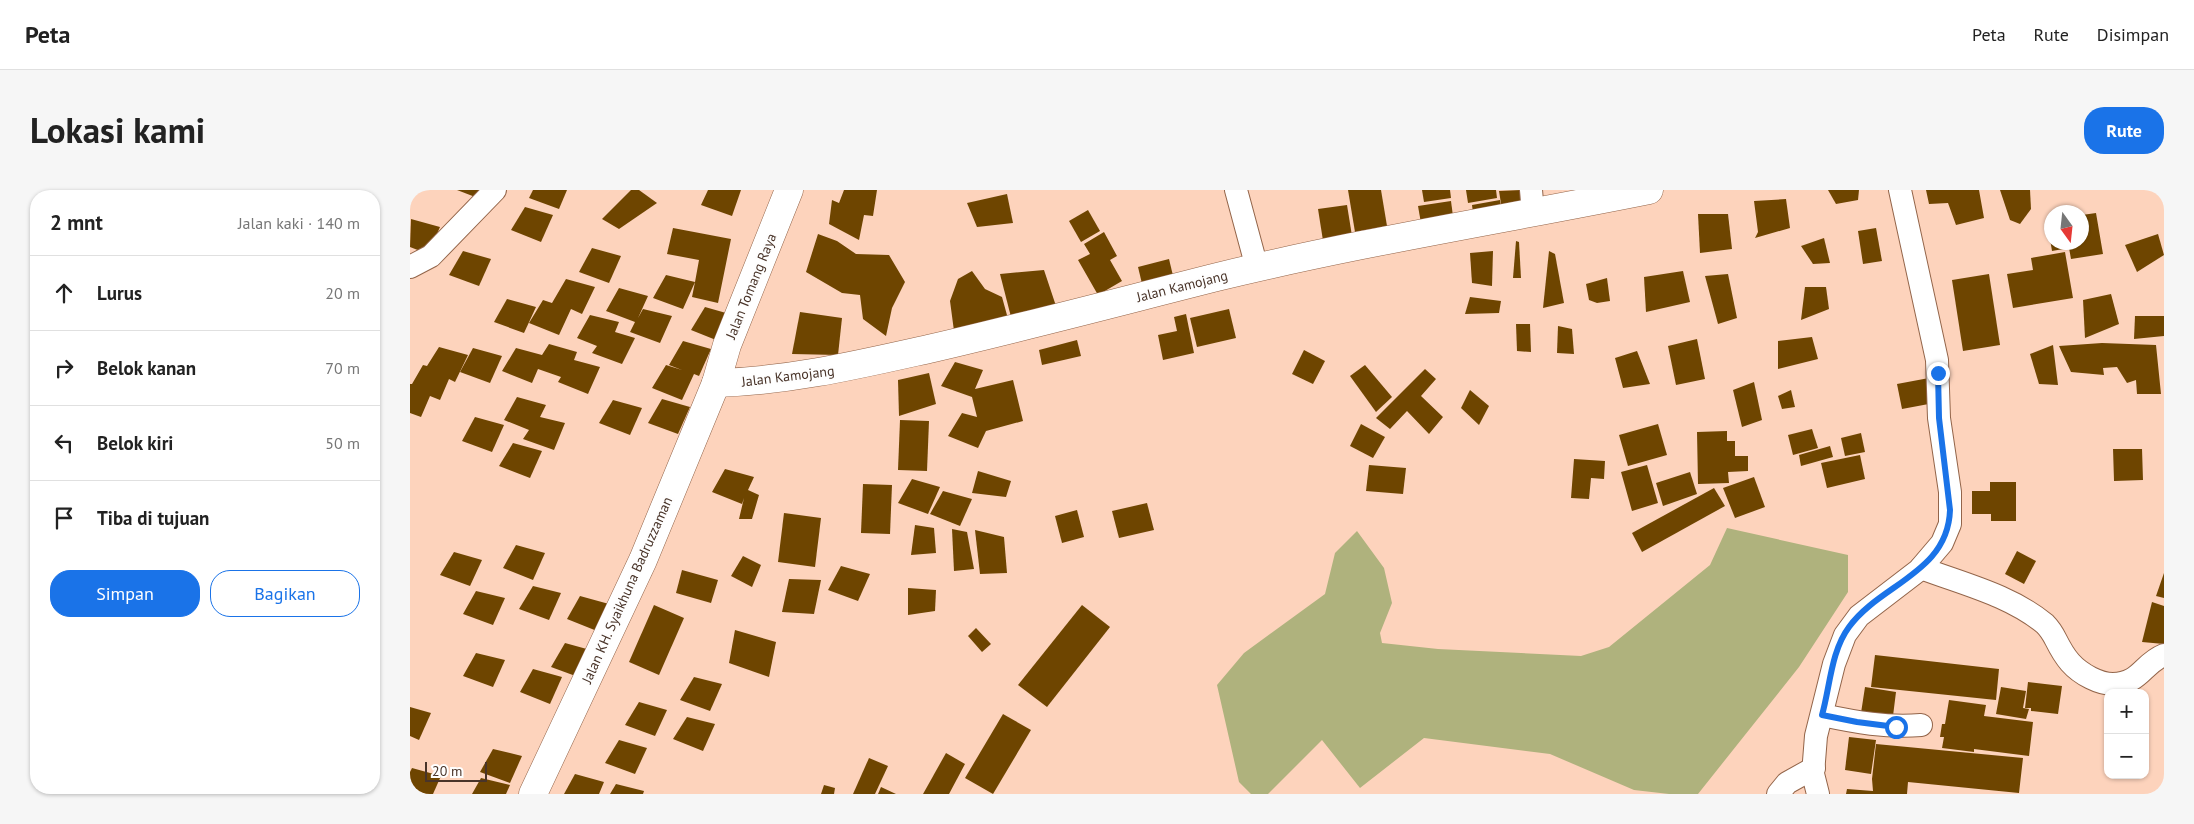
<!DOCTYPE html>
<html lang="id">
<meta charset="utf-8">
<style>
:root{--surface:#fff;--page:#f6f6f6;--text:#222;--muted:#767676;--line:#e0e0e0;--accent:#1a73e8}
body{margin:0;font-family:"PT Sans",sans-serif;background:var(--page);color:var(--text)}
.controls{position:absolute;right:15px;bottom:15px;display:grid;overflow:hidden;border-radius:10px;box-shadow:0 1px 4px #0004}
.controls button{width:45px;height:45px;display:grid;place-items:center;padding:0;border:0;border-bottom:1px solid var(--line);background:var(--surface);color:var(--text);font:25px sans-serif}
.compass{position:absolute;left:1634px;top:15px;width:45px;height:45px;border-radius:50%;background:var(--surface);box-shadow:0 1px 4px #0004;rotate:165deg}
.scale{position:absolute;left:15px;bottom:12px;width:62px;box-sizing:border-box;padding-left:5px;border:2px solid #493429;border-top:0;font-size:14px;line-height:18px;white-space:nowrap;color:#493429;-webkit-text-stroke:4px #fefefe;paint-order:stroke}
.stop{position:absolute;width:15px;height:15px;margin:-11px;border:4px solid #1a73e8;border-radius:50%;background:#fff}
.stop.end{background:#1a73e8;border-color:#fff;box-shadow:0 1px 5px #0008}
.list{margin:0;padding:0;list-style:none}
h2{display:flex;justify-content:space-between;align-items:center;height:65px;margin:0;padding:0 20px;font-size:21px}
h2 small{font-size:16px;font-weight:400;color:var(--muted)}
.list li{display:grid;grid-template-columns:32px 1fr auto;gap:15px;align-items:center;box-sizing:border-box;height:75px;padding:0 20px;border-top:1px solid var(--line)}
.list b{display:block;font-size:19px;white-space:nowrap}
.list em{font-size:16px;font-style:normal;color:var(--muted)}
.actions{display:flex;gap:10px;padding:15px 20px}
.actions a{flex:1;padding:11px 0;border:1px solid var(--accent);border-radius:20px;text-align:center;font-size:18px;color:var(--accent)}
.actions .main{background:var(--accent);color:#fff}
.icon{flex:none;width:28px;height:28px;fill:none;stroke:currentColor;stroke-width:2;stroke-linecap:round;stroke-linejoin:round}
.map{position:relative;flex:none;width:1754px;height:604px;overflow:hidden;border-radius:20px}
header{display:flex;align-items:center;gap:30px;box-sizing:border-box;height:70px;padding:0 25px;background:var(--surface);border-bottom:1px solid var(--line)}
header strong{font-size:24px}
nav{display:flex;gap:28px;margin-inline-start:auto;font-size:18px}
.intro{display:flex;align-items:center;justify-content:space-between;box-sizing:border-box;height:120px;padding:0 30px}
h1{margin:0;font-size:35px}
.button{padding:12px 22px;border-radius:20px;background:var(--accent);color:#fff;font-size:18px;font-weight:700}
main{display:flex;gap:30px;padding:0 30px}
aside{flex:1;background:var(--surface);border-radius:20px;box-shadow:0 1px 4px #0004}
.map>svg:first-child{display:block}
</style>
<header>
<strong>Peta</strong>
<nav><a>Peta</a><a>Rute</a><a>Disimpan</a></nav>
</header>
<div class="intro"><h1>Lokasi kami</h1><a class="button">Rute</a></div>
<main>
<aside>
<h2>2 mnt<small>Jalan kaki · 140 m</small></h2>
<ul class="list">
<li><svg class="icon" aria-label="ahead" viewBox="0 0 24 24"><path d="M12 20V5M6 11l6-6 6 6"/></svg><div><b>Lurus</b></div><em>20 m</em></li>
<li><svg class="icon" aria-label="right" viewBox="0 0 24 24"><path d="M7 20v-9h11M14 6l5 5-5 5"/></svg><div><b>Belok kanan</b></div><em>70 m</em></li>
<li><svg class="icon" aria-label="left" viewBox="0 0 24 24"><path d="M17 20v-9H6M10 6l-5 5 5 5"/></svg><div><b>Belok kiri</b></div><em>50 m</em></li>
<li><svg class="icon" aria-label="arrive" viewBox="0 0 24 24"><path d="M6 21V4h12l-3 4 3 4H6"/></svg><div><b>Tiba di tujuan</b></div></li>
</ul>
<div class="actions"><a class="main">Simpan</a><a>Bagikan</a></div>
</aside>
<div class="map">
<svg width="1754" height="604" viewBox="0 0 1754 604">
<rect width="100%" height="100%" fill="#fdd3bc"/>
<polygon fill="#afb27d" points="1317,338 1438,365 1438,402 1389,477 1288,604 1259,604 1224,600 1140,564 1014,548 950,598 912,550 858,604 841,604 829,592 807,495 834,463 915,404 925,363 947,341 974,378 982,413 970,443 972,453 1028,459 1171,466 1199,457 1300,375"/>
<g fill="#6e4500">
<polygon points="47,0 77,0 73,10"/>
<polygon points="123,0 157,0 149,19 119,8"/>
<polygon points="221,0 229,0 247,13 209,39 192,29"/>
<polygon points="298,0 331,0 322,26 291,15"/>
<polygon points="434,0 467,0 463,26 454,25 449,50 419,34 422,10 429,13"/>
<polygon points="938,0 971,0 977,36 945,42"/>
<polygon points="1012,0 1040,0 1041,8 1014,12"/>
<polygon points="1056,0 1086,0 1087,8 1058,13"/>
<polygon points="1111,0 1115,22 1093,26 1089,1"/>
<polygon points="1418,0 1449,0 1448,10 1426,14"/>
<polygon points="1516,0 1569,0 1574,28 1546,35 1538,13 1519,14"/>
<polygon points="1590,0 1620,0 1621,19 1610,34 1600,30"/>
<polygon points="597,4 603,33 567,37 557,13"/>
<polygon points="1376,9 1380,38 1345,48 1348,42 1344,11"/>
<polygon points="1090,10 1093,27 1064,32 1062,15"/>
<polygon points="1041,11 1044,34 1012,39 1008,16"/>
<polygon points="937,15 943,52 914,57 908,19"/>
<polygon points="115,17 143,25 131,52 101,40"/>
<polygon points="678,20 690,41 671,52 659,31"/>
<polygon points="1686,23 1693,64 1661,69 1659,58 1642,61 1637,31 1642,30 1642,52 1672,52 1672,25"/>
<polygon points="1288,24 1318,24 1322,59 1290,63"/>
<polygon points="1,29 30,37 18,64 0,57"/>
<polygon points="263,38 321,49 308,113 282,107 285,92 273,119 243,108 256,85 285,92 289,70 257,64"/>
<polygon points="1466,38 1472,71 1453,74 1448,41"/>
<polygon points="694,42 707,66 700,70 712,91 688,105 668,70 680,64 674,54"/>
<polygon points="408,44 427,51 446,64 479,65 495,92 482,118 476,146 453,129 450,105 432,103 396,82"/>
<polygon points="1748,44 1754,65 1727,82 1715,55"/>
<polygon points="1414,48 1420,73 1403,74 1391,56"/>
<polygon points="1106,51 1109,52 1111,88 1103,88"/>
<polygon points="182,58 211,66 199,93 169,82"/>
<polygon points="53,61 81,69 69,96 39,85"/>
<polygon points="1083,61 1082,96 1062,93 1060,63"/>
<polygon points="1139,61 1145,64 1154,113 1133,118"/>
<polygon points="1655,62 1663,108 1603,118 1597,84 1623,80 1621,68"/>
<polygon points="759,69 765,94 734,102 728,77"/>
<polygon points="634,80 646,116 601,127 590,84"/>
<polygon points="562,81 575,99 592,107 600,136 544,141 540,111 548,89"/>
<polygon points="1273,81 1280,112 1236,122 1234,87"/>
<polygon points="1318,84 1327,128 1308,134 1295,86"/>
<polygon points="1579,84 1590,155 1553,161 1542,90"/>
<polygon points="1197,88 1200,111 1187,113 1179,110 1176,94"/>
<polygon points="156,89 185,97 172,124 161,119 149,145 119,133 133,110 142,113"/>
<polygon points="1395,97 1416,97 1419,119 1391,130"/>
<polygon points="209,98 238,106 228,128 233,119 262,126 250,153 220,142 225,132 196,121"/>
<polygon points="1701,104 1709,134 1675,148 1673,110"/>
<polygon points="1060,107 1091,111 1089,123 1055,124"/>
<polygon points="97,109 126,117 114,143 84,132"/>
<polygon points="295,117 323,125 311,152 281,140"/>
<polygon points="819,119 826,148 787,157 780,128"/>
<polygon points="390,122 432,128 428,165 382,164"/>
<polygon points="776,124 784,163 753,170 748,145 767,141 764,127"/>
<polygon points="180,125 209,132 205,142 225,148 212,174 182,163 187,156 167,148"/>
<polygon points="1725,126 1754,126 1754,146 1724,149"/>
<polygon points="1106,134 1120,134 1121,162 1107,161"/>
<polygon points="1148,136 1162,139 1164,164 1147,163"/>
<polygon points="1402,147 1408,169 1368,179 1368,151"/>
<polygon points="1287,149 1295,189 1266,195 1258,156"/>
<polygon points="667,150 671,166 632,175 629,160"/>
<polygon points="273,151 301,159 289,186 284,184 272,210 242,198 256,175 272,180 259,175"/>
<polygon points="1692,153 1746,155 1751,204 1727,204 1726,190 1717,193 1707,177 1693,178 1694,185 1661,182 1649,156"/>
<polygon points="139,154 167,162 164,170 190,177 178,204 148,192 151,187 128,179 122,193 92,181 106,158 132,165"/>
<polygon points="1643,155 1648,195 1629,194 1620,164"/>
<polygon points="29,157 58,165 45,192 39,189 30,210 20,206 11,227 0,223 0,194 2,194 13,175 17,176"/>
<polygon points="63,158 92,166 80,193 50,182"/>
<polygon points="894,160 915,171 903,194 882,184"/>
<polygon points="1227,161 1240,194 1213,198 1205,168"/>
<polygon points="545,172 573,180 565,199 603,190 613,231 576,241 568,258 538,246 552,223 567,227 562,207 531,196"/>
<polygon points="955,175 982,207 966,222 940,186"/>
<polygon points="1015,179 1026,189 1011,206 1033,227 1019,244 997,221 980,239 966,228"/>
<polygon points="519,183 526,214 489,226 488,190"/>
<polygon points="1519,188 1524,213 1492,219 1487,194"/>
<polygon points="1344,192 1352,230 1332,237 1323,200"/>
<polygon points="1060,200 1079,216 1069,235 1051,218"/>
<polygon points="1381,200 1385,217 1372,219 1368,206"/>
<polygon points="107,207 136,215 130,227 155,233 144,260 113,249 119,240 94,230"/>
<polygon points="252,209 280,217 268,244 238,233"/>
<polygon points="203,210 232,218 220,245 189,233"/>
<polygon points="65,227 94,235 82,262 52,251"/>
<polygon points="490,230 519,231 517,281 488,280"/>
<polygon points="951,234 975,247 963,268 940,256"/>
<polygon points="1248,234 1257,265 1218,276 1209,245"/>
<polygon points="1402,239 1408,258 1383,265 1378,245"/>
<polygon points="1317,241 1317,251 1325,251 1325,266 1338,266 1338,281 1318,282 1319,293 1288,294 1287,242"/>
<polygon points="1451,243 1455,262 1435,266 1431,248"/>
<polygon points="103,253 132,261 120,288 89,276"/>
<polygon points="1420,256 1423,267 1391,276 1389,265"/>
<polygon points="1703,259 1732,259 1733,290 1704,291"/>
<polygon points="1450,265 1455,289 1417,298 1411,273"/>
<polygon points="1164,269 1195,271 1194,289 1181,288 1179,309 1161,308"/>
<polygon points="959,275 996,278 993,304 956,301"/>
<polygon points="1237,275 1248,313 1222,321 1211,282"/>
<polygon points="315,279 344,287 338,300 349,305 342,329 329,329 334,308 332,314 302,302"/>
<polygon points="568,281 601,291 596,307 562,303"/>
<polygon points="1280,282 1287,304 1253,316 1246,293"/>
<polygon points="1344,287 1355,317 1325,328 1313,298"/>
<polygon points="502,289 530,297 518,324 488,313"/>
<polygon points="1580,292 1606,292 1606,331 1581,331 1581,324 1562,324 1562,301 1580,301"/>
<polygon points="453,294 482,295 480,344 451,343"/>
<polygon points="1304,298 1315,316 1232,362 1222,343"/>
<polygon points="533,301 562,309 550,336 520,324"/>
<polygon points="737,313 744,340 709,348 702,321"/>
<polygon points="667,320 674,347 652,353 645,326"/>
<polygon points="374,323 411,328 405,377 368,372"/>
<polygon points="505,335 524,338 526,363 501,365"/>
<polygon points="542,339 557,342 564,379 544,381"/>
<polygon points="565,340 594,347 597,383 570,384"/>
<polygon points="106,355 135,363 123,390 93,378"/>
<polygon points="1607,361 1626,371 1614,394 1595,384"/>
<polygon points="44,362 72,370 60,396 30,385"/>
<polygon points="333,366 351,375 342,397 321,386"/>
<polygon points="431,376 460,384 448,411 418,400"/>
<polygon points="272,380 308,390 301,413 266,403"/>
<polygon points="1754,383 1754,408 1746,406"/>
<polygon points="379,389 411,390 404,424 372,422"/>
<polygon points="123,396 151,403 139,430 109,419"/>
<polygon points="498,398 526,400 525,421 498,425"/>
<polygon points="66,401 95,408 83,435 53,424"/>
<polygon points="170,406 199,414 187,441 157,429"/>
<polygon points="1742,412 1754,416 1754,454 1732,452"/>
<polygon points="244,415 274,428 249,485 219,472"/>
<polygon points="672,415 700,437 637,517 608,495"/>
<polygon points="566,438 581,454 572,462 558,446"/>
<polygon points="325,440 366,452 359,487 319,473"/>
<polygon points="155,453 184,461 171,488 141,477"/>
<polygon points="66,463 95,470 83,497 53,486"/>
<polygon points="1465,465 1589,479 1586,510 1461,497"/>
<polygon points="123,479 152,487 140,514 110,502"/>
<polygon points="284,487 312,494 300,521 270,510"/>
<polygon points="1618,492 1652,496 1648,524 1621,521 1621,518 1615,518"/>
<polygon points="1455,497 1486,502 1483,526 1451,523"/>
<polygon points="1591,497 1616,501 1613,518 1619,519 1616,529 1586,524"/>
<polygon points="1539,510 1576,515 1574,526 1623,532 1619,566 1564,559 1564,562 1532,558 1534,547 1530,547 1532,534 1535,534"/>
<polygon points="229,512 257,520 245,546 215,535"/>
<polygon points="0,517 21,523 9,550 0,546"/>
<polygon points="593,524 621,540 583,604 555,588"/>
<polygon points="277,527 305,534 293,561 263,549"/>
<polygon points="1439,547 1466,550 1461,584 1435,580"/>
<polygon points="209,550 237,558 225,584 195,573"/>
<polygon points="1466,554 1613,568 1609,603 1498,592 1497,604 1436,604 1437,599 1463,601 1462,589"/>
<polygon points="83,559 112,566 100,593 70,582"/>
<polygon points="536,563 555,574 539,604 513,604"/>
<polygon points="459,568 478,576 465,604 443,604"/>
<polygon points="2,578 31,586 23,604 0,604 0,582"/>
<polygon points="165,584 194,592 189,604 154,604"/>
<polygon points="71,588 100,595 96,604 62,604"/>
<polygon points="206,594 234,601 233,604 200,604"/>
<polygon points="414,595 425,598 424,604 411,604"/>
<polygon points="471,597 486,604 468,604"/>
</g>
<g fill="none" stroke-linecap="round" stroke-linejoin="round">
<g stroke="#93654a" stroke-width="24">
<g id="street">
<polyline points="826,0 847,78"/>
<polyline points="1121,0 1123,23"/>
<polyline points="0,77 21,66 85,0"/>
<path d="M1511 378C1553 394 1600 405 1635 434 1640 439 1643 444 1646 450 1655 468 1663 479 1681 488 1687 491 1695 494 1703 494 1731 493 1732 474 1754 465"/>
<path d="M1412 525C1445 532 1477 538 1511 535"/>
<polyline points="1368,604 1377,593 1404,578"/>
<polyline points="1408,604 1403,584 1406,546 1424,474 1435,445 1449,426 1509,380 1532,353 1540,334 1540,302 1529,228 1527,170 1490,0"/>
</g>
</g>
<g stroke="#93654a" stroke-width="29">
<g id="secondary">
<path d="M306 193C381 191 451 174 523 158 618 136 712 111 807 87 950 52 1095 29 1239 0"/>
<polyline points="123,604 233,370 306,193 317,155 379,0"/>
</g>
</g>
<use href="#street" stroke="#fff" stroke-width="22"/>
<use href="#secondary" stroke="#fff" stroke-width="28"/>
</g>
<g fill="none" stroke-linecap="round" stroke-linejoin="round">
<path stroke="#1a73e8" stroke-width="6" d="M1486 537 1447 532 1412 525C1420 497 1421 461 1439 437 1470 394 1538 383 1540 320L1529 228 1528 183"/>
</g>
<g text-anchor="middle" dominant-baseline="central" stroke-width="5" stroke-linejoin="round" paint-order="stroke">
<g font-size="14" fill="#493429" stroke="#fefefe">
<text transform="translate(341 96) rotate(-68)">Jalan Tomang Raya</text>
<text transform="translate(772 96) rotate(-14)">Jalan Kamojang</text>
<text transform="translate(378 186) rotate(-7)">Jalan Kamojang</text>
<text transform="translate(217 400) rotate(-66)">Jalan KH. Syaikhuna Badruzzaman</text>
</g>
</g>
</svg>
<div class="controls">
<button>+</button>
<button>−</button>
</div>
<svg class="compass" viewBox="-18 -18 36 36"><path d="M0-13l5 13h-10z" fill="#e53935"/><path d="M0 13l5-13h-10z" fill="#767676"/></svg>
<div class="scale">20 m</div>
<div class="stop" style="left:1486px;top:537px"></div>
<div class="stop end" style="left:1528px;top:183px"></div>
</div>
</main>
